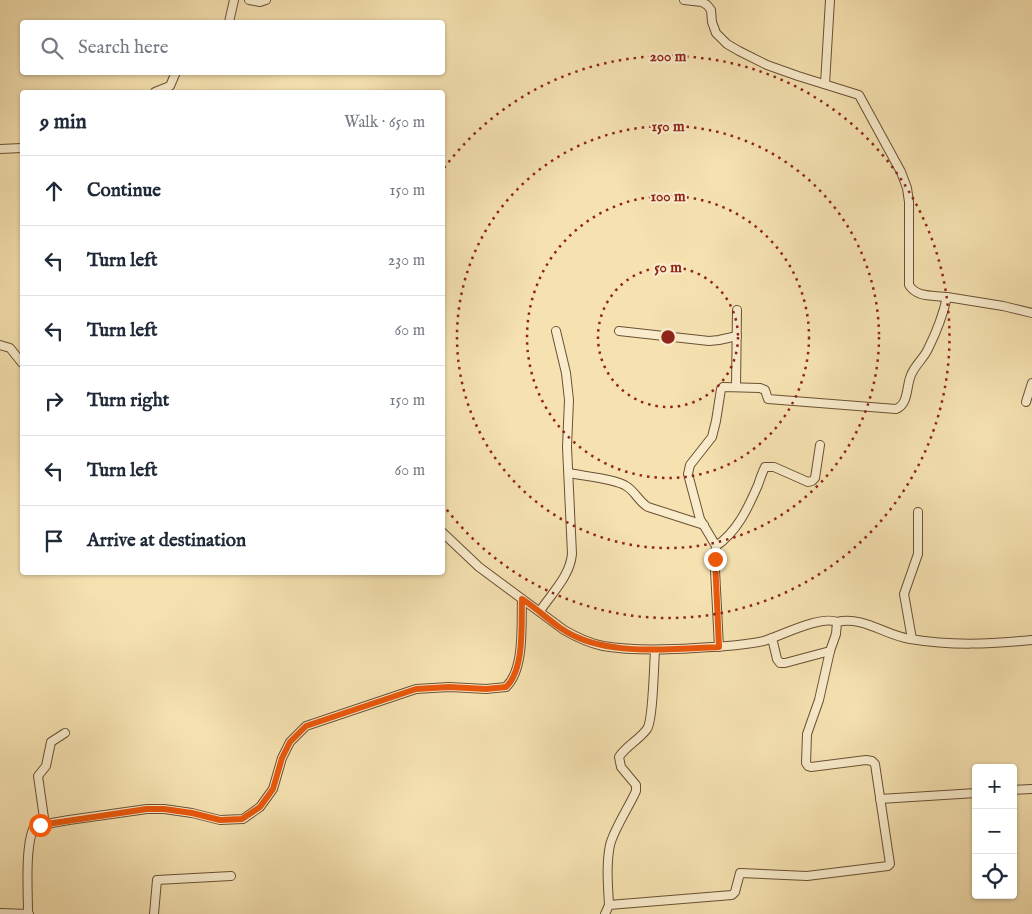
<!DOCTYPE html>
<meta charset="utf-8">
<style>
:root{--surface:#fff;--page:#f6f6f7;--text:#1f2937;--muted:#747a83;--line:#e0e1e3}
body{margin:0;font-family:"IM FELL English",serif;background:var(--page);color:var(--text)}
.controls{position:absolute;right:15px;bottom:15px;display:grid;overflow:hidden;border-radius:5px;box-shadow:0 1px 4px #0004}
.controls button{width:45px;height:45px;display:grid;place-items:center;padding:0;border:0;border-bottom:1px solid var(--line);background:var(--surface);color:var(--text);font:25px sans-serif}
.stop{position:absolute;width:15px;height:15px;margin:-11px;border:4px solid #ea580c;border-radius:50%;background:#fff}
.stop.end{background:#ea580c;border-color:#fff;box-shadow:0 1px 5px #0008}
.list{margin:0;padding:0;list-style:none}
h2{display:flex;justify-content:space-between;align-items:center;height:65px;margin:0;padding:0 20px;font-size:21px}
h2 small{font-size:16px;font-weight:400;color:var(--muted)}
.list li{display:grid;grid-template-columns:32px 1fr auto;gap:15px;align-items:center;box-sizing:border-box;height:70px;padding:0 20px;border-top:1px solid var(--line)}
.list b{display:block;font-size:19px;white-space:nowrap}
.list em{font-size:16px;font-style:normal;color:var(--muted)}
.icon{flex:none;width:28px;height:28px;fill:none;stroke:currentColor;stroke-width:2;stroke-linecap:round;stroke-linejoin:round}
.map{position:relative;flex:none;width:1032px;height:914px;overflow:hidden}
.search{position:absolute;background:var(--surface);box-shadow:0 1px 4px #0004;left:20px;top:20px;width:425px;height:55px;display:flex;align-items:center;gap:12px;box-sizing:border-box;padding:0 18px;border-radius:5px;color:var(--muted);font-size:19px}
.panel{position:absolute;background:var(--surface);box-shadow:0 1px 4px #0004;left:20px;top:90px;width:425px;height:485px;border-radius:5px}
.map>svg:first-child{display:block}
</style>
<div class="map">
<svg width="1032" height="914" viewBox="0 0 1032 914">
<rect width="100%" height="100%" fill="#f6e2b1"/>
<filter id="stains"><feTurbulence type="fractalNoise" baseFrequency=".004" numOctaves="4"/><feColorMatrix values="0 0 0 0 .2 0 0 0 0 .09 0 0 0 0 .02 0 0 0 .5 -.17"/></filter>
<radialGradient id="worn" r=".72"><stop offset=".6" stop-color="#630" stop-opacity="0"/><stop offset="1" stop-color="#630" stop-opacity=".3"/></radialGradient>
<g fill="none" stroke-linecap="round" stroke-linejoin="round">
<g stroke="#6b5033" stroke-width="10">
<g id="street">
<polyline points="249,0 260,2 266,0"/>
<path d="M684 0 702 2 707 5 711 10 712 22 716 33 727 44 739 51 767 65 798 76 859 95 901 172 907 188 909 202V285C917 298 933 295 947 297"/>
<polyline points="229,22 234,0"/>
<polyline points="825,84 830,0"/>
<polyline points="155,92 170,86 176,72"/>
<polyline points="0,149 22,148"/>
<polyline points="619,331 709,341 719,340 737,336"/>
<polyline points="0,345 10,348 22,363"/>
<polyline points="736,387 737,310"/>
<polyline points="1026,402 1032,383"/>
<path d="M569 473C583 476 616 479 626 486 635 491 639 502 648 507L704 525"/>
<path d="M442 532 479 567 564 630C576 637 589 643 603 646 633 651 664 650 695 648 718 647 742 646 764 641 780 636 821 615 837 622L836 634 830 651 819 700 807 734 806 763 808 766 811 767 866 760 872 761 875 764 890 864 888 866 807 876 740 873 735 892 732 895 609 905 605 914"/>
<path d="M716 546C737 532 748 508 758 485 760 479 762 473 765 467H774L808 482 812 481 815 478 820 445"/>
<path d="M540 611C552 593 570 576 572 554L567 447 569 400 566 373 556 331"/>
<path d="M837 622C864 616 884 635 910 639 953 646 989 644 1032 640"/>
<polyline points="772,638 777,659 780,663 785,663 830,651"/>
<polyline points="912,639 904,594 918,554 918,512"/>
<path d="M719 647 715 570 716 546 700 519 688 474 690 465 712 437 716 421 721 389 723 387 760 388 765 390 768 399 896 409C909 404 906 386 911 375 915 365 924 358 928 349 936 333 943 315 947 297L1003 306 1032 313"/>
<polyline points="1013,790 1032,789"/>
<polyline points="880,799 976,793"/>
<polyline points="45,825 38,776 46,766 51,742 65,733"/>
<path d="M609 905C608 885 606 865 610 845 614 829 629 807 636 791V785L621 767 619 757C626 746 639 740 647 729 653 721 654 664 655 650"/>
<polyline points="0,913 29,914"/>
<path d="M28 914C28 890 25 850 33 829L40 825 69 820 147 809H164L192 813 220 820 243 819 260 807 273 789 282 758 290 742 306 726 416 689 449 687 486 689 506 687C525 669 521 624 522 599"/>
<polyline points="154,914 157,880 231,876"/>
</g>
</g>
<use href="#street" stroke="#f9eccc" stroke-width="8"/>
</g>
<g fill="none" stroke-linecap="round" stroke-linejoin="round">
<path stroke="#ea580c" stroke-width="6" d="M40 825 147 809H164L192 813 220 820 242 819 260 807 273 789 282 758 290 742 306 726 416 689 449 687 486 689 506 687C525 669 521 624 522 599 541 611 558 630 579 638 618 655 677 649 719 647L715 559"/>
</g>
<g fill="none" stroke="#8f2418" stroke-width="2.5" stroke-dasharray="2.5 5">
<circle cx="668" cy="337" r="70"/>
<circle cx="668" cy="337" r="141"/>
<circle cx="668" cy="337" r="211"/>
<path d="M444 168A281 281 0 1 1 444 506"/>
</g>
<circle cx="668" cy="337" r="8" fill="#8f2418" stroke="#f9eccc" stroke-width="2.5"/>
<g font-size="15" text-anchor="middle" font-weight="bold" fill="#8f2418" stroke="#f9eccc" stroke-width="4.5" stroke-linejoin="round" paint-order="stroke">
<text x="668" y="61">200 m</text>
<text x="668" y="131">150 m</text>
<text x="668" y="201">100 m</text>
<text x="668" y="272">50 m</text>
</g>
<rect width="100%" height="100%" filter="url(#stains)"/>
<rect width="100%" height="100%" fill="url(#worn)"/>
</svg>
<div class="controls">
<button>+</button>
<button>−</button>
<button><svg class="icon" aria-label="locate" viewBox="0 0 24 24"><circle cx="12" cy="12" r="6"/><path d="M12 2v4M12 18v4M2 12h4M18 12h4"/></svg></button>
</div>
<div class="stop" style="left:40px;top:825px"></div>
<div class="stop end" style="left:715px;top:559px"></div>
<div class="search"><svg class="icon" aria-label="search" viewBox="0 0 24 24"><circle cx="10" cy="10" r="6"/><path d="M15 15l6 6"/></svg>Search here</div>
<section class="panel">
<h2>9 min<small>Walk · 650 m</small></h2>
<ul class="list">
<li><svg class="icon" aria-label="ahead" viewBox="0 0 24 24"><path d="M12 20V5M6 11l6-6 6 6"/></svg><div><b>Continue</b></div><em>150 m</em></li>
<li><svg class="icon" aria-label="left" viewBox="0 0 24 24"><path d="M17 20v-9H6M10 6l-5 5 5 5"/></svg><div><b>Turn left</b></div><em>230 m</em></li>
<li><svg class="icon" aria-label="left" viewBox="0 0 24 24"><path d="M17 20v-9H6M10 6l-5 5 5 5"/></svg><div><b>Turn left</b></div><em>60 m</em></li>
<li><svg class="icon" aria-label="right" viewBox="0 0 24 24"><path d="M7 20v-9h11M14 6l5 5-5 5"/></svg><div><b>Turn right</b></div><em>150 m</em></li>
<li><svg class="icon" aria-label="left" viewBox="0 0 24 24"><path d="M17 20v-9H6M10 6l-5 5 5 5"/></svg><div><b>Turn left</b></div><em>60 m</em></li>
<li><svg class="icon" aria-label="arrive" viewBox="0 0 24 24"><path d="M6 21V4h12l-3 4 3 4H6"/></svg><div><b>Arrive at destination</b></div></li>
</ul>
</section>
</div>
